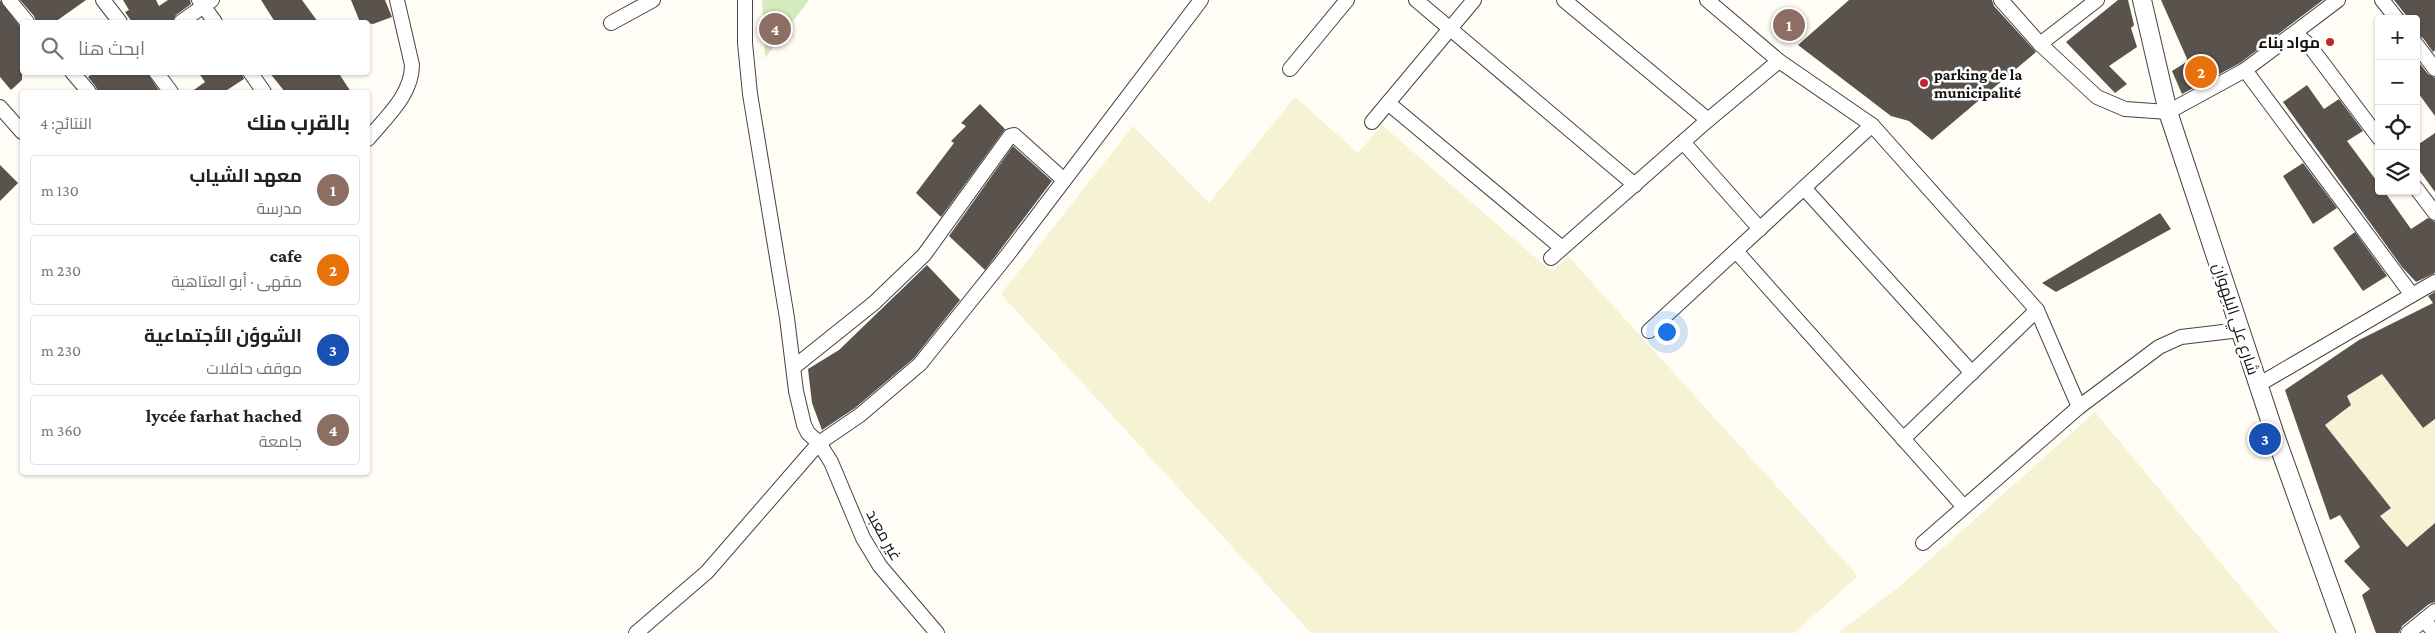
<!DOCTYPE html>
<html lang="ar">
<meta charset="utf-8">
<style>
:root{--surface:#fff;--page:#f6f6f6;--text:#222;--muted:#767676;--line:#e0e0e0;--accent:#c4262e}
body{margin:0;font-family:"Crimson Pro",Cairo,serif;background:var(--page);color:var(--text);direction:rtl}
.controls{position:absolute;right:15px;top:15px;display:grid;overflow:hidden;border-radius:5px;box-shadow:0 1px 4px #0004}
.controls button{width:45px;height:45px;display:grid;place-items:center;padding:0;border:0;border-bottom:1px solid var(--line);background:var(--surface);color:var(--text);font:25px sans-serif}
.you{position:absolute;left:1666px;top:331px;width:18px;height:18px;margin:-12px;border:4px solid #fff;border-radius:50%;background:#1a73e8;box-shadow:0 0 0 8px #1a73e833}
.badge{display:grid;place-items:center;width:32px;height:32px;border-radius:50%;background:var(--accent);color:#fff;font-size:16px;font-weight:700}
.pin{position:absolute;translate:-50% -50%;border:2px solid #fff;box-shadow:0 1px 5px #0006}
.list{margin:0;padding:0;list-style:none}
h2{display:flex;justify-content:space-between;align-items:center;height:65px;margin:0;padding:0 20px;font-size:21px}
h2 small{font-size:16px;font-weight:400;color:var(--muted)}
.list li{display:grid;grid-template-columns:32px 1fr auto;gap:15px;align-items:center;box-sizing:border-box;height:70px;margin:0 10px 10px;padding:0 10px;border:1px solid var(--line);border-radius:5px}
.list b{display:block;font-size:19px;white-space:nowrap}
.list p{margin:0;font-size:16px;white-space:nowrap;color:var(--muted)}
.list em{font-size:16px;font-style:normal;color:var(--muted)}
.icon{flex:none;width:28px;height:28px;fill:none;stroke:currentColor;stroke-width:2;stroke-linecap:round;stroke-linejoin:round}
.map{position:relative;flex:none;width:2435px;height:633px;overflow:hidden;direction:ltr}
.search{position:absolute;background:var(--surface);box-shadow:0 1px 4px #0004;left:20px;top:20px;width:350px;height:55px;display:flex;align-items:center;gap:12px;box-sizing:border-box;padding:0 18px;border-radius:5px;color:var(--muted);font-size:19px}
.panel{position:absolute;background:var(--surface);box-shadow:0 1px 4px #0004;left:20px;top:90px;width:350px;height:385px;border-radius:5px;direction:rtl}
.map>svg:first-child{display:block}
</style>
<div class="map">
<svg width="2435" height="633" viewBox="0 0 2435 633">
<rect width="100%" height="100%" fill="#fffdf5"/>
<g fill="#f6f3d4">
<polygon points="1295,97 1358,153 1382,125 1552,272 1568,256 1858,576 1794,633 1311,633 1001,294 1133,126 1209,203"/>
<polygon points="2382,374 2422,428 2435,419 2435,525 2407,547 2380,516 2391,508 2325,425 2351,405 2347,396"/>
<polygon points="2095,412 2279,633 1838,633 1899,587"/>
</g>
<polygon fill="#d5ebbd" points="762,0 809,0 765,58"/>
<g fill="#5a524d">
<polygon points="0,0 22,29 22,80 11,90 0,77"/>
<polygon points="20,0 86,0 55,22 36,22 34,16"/>
<polygon points="123,0 156,0 159,6 168,0 190,0 191,4 176,15 172,22 132,22 125,12 129,10"/>
<polygon points="261,0 302,0 318,22 275,22"/>
<polygon points="351,0 385,0 392,17 373,24 360,22"/>
<polygon points="1849,0 1992,0 1994,6 2036,52 1932,140 1909,121 1891,116 1798,45"/>
<polygon points="2118,0 2128,0 2134,25 2131,28 2137,47 2109,66 2127,84 2115,93 2066,42"/>
<polygon points="2161,0 2323,0 2240,63 2182,94 2172,71 2188,61"/>
<polygon points="2394,0 2435,0 2435,50 2433,52 2423,38 2416,35 2418,31 2416,19 2409,19"/>
<polygon points="2416,59 2428,74 2435,78 2435,116 2416,90"/>
<polygon points="94,72 147,72 160,92 98,92 96,87 88,77"/>
<polygon points="198,72 241,72 244,79 224,92 191,92 205,82"/>
<polygon points="269,72 338,72 351,92 285,92"/>
<polygon points="2307,85 2324,109 2339,99 2363,131 2347,141 2379,184 2379,191 2384,191 2411,229 2428,218 2435,222 2435,273 2416,282 2402,267 2283,102"/>
<polygon points="980,104 1005,129 941,217 916,193 954,143 951,141 966,126 961,123"/>
<polygon points="2435,133 2435,192 2416,166 2416,146"/>
<polygon points="1013,146 1052,181 985,270 949,236"/>
<polygon points="2303,163 2337,208 2313,224 2283,176"/>
<polygon points="0,165 18,183 0,201"/>
<polygon points="2160,213 2171,229 2056,292 2042,283"/>
<polygon points="2355,232 2387,276 2363,291 2333,248"/>
<polygon points="927,265 960,300 914,358 855,408 822,430 812,403 808,369 839,350"/>
<polygon points="2435,292 2435,419 2423,428 2382,374 2347,396 2351,405 2325,425 2391,508 2380,516 2407,547 2435,523 2435,602 2429,604 2402,626 2399,633 2376,633 2362,595 2370,589 2344,561 2360,547 2340,515 2330,520 2285,390 2359,340 2433,303 2428,296"/>
</g>
<g fill="none" stroke-linecap="round" stroke-linejoin="round">
<g stroke="#444" stroke-width="16">
<g id="minor">
<polyline points="9,0 27,22"/>
<polyline points="103,0 120,22"/>
<polyline points="199,0 215,22"/>
<polyline points="745,0 745,43 750,94 787,318 796,391 804,425 808,433 819,443 831,462 863,538 880,566 937,633"/>
<polyline points="1416,0 1635,185"/>
<polyline points="1564,0 1708,120"/>
<polyline points="1707,0 1779,61 1872,125 2037,310 2079,407"/>
<polyline points="2001,0 2040,44 2097,0"/>
<polyline points="2382,0 2397,19"/>
<polyline points="181,22 212,0"/>
<polyline points="611,23 653,0"/>
<polyline points="2296,34 2309,45 2379,138"/>
<polyline points="2040,44 2097,97 2125,109 2168,112 2245,70 2338,0"/>
<polyline points="2416,44 2435,69"/>
<polyline points="1290,69 1347,0"/>
<polyline points="2245,70 2412,295 2435,282"/>
<polyline points="72,72 89,92"/>
<polyline points="156,72 171,92"/>
<polyline points="250,72 264,92"/>
<polyline points="1388,103 1562,248"/>
<polyline points="0,107 22,132"/>
<polyline points="1372,122 1474,0"/>
<path d="M368 139C386 117 412 95 412 65L397 0"/>
<polyline points="1683,142 1760,229"/>
<polyline points="1804,188 1972,373"/>
<polyline points="2416,188 2435,213"/>
<polyline points="1736,251 1964,507"/>
<polyline points="1551,258 1708,120 1779,61"/>
<polyline points="1649,331 1872,125"/>
<polyline points="794,367 874,303 924,255 1010,136 1014,135 1064,180"/>
<polyline points="2258,385 2412,295"/>
<polyline points="1903,439 2037,310"/>
<polyline points="1923,543 2079,407 2159,347 2181,337 2240,330"/>
<polyline points="2424,620 2435,633"/>
<polyline points="636,633 707,572 819,443 860,415 920,364 1009,253 1201,0"/>
<polyline points="2408,633 2435,611"/>
</g>
</g>
<g stroke="#444" stroke-width="20">
<polyline id="tertiary" points="2142,0 2168,112 2276,438 2346,633"/>
</g>
<use href="#minor" stroke="#fff" stroke-width="14"/>
<use href="#tertiary" stroke="#fff" stroke-width="18"/>
</g>
<g fill="#c4262e" stroke="#fff" stroke-width="2">
<circle cx="2330" cy="42" r="5"/>
<circle cx="1924" cy="83" r="5"/>
</g>
<g text-anchor="middle" dominant-baseline="central" stroke-width="5" stroke-linejoin="round" paint-order="stroke">
<g font-size="16" font-weight="bold" fill="#111" stroke="#fff" text-anchor="end">
<text x="2320" y="42">مواد بناء</text>
<text x="1934" y="74" text-anchor="start">parking de la<tspan x="1934" dy="18">municipalité</tspan></text>
</g>
<g font-size="16" fill="#111" stroke="#fff">
<text transform="translate(2236 319) rotate(72)">شارع علي البلهوان</text>
<text transform="translate(884 535) rotate(61)">غير معبد</text>
</g>
</g>
</svg>
<div class="controls">
<button>+</button>
<button>−</button>
<button><svg class="icon" aria-label="locate" viewBox="0 0 24 24"><circle cx="12" cy="12" r="6"/><path d="M12 2v4M12 18v4M2 12h4M18 12h4"/></svg></button>
<button><svg class="icon" aria-label="layers" viewBox="0 0 24 24"><path d="M12 4l9 5-9 5-9-5zM3 14l9 5 9-5"/></svg></button>
</div>
<div class="you"></div>
<div class="pin badge" style="left:1789px;top:25px;background:#8d6e63">1</div>
<div class="pin badge" style="left:2201px;top:72px;background:#e8710a">2</div>
<div class="pin badge" style="left:2265px;top:439px;background:#1a4fb4">3</div>
<div class="pin badge" style="left:775px;top:29px;background:#8d6e63">4</div>
<div class="search"><svg class="icon" aria-label="search" viewBox="0 0 24 24"><circle cx="10" cy="10" r="6"/><path d="M15 15l6 6"/></svg>ابحث هنا</div>
<section class="panel">
<h2>بالقرب منك<small>النتائج: 4</small></h2>
<ul class="list">
<li><span class="badge" style="background:#8d6e63">1</span><div><b>معهد الشياب</b><p>مدرسة</p></div><em>130 m</em></li>
<li><span class="badge" style="background:#e8710a">2</span><div><b>cafe</b><p>مقهى · أبو العتاهية</p></div><em>230 m</em></li>
<li><span class="badge" style="background:#1a4fb4">3</span><div><b>الشوؤن الأجتماعية</b><p>موقف حافلات</p></div><em>230 m</em></li>
<li><span class="badge" style="background:#8d6e63">4</span><div><b>lycée farhat hached</b><p>جامعة</p></div><em>360 m</em></li>
</ul>
</section>
</div>
